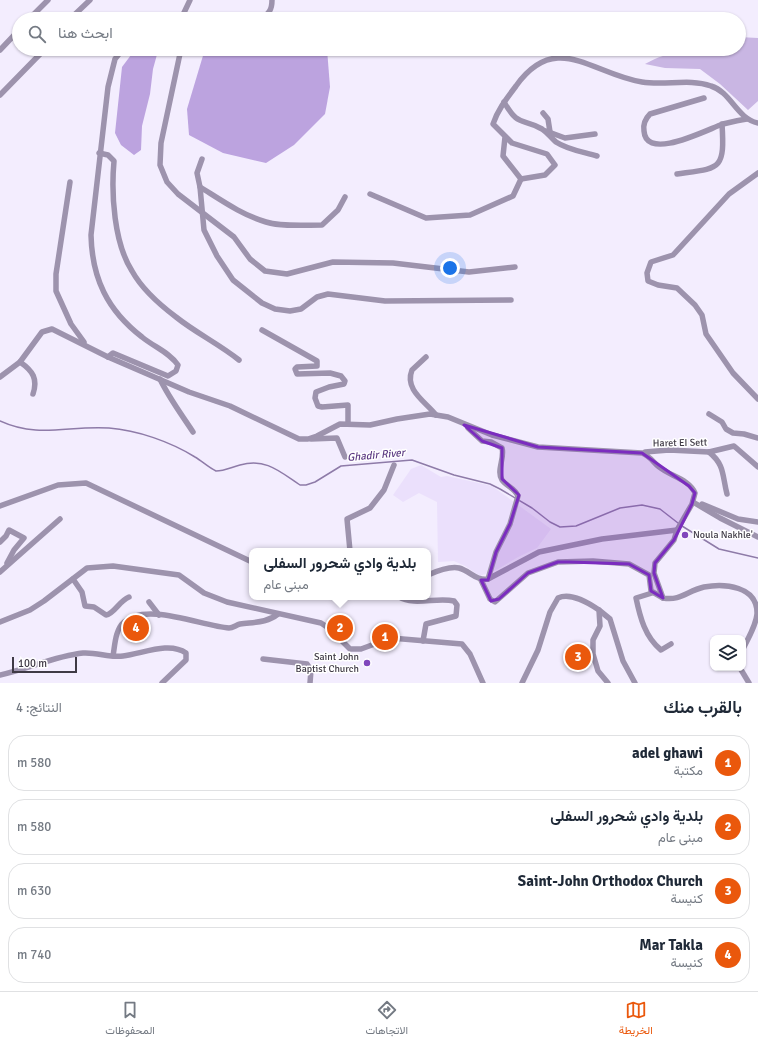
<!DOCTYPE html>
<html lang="ar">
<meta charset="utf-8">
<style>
:root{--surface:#fff;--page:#f6f6f7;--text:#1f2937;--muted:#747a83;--line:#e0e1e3;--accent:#ea580c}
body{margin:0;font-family:Signika,Vazirmatn,sans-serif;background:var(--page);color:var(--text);direction:rtl}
.controls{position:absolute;right:12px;bottom:12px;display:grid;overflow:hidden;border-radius:8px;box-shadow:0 1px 3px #0004}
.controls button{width:36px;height:36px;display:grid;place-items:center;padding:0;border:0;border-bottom:1px solid var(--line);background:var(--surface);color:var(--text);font:20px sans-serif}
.scale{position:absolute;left:12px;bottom:10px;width:65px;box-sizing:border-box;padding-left:4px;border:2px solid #3f3a45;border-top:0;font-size:11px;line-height:14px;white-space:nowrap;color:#3f3a45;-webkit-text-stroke:3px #fff;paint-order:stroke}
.you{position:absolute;left:450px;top:268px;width:14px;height:14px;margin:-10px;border:3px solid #fff;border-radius:50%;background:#1a73e8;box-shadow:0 0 0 6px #1a73e833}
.badge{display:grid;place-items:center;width:26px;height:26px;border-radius:50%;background:var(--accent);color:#fff;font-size:13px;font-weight:700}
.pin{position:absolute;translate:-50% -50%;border:2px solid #fff;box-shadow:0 1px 4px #0006}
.popup{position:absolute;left:249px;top:548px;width:182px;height:52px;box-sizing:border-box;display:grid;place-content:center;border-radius:8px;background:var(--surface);filter:drop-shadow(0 1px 3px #0005);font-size:13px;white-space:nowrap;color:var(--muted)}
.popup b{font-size:15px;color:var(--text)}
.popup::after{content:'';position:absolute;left:50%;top:100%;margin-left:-8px;border:8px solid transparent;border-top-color:var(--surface)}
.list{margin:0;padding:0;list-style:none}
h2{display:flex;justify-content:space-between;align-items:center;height:52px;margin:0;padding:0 16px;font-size:17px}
h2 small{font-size:13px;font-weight:400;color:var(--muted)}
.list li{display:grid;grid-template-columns:26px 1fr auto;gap:12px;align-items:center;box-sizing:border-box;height:56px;margin:0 8px 8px;padding:0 8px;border:1px solid var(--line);border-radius:16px}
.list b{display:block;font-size:15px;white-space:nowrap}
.list p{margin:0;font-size:13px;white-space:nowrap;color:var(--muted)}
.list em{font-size:13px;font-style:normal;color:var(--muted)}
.icon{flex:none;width:22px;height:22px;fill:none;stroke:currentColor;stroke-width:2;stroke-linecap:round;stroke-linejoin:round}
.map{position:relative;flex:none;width:758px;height:683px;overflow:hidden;direction:ltr}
.search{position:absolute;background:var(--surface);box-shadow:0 1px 3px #0004;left:12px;right:12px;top:12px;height:44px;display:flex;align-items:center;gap:10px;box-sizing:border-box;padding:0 14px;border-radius:22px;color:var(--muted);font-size:15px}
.sheet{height:308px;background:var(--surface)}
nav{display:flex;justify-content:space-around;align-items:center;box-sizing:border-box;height:56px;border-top:1px solid var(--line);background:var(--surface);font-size:11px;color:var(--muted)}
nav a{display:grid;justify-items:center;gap:2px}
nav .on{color:var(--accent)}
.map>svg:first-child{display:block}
</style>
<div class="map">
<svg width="758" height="683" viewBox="0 0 758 683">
<rect width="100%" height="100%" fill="#f3edfe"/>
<polygon fill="#ebe0fc" points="421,465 441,477 447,476 492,486 551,529 537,548 518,557 498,569 480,576 465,566 454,561 438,562 437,502 419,493 403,502 393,495 411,469"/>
<path fill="#c9b6e3" d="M739 37 758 38V101L748 110 720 84 700 69 665 68 645 64C674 47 706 49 739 49Z"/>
<g fill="#bca3df">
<polygon points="140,49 158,51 153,69 150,94 142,126 141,150 134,155 121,145 115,133 122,67 134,51"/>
<polygon points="205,49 327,49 330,87 325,114 294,145 266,163 223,153 189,135 187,109"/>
</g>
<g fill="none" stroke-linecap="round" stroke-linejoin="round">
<g stroke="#8e7ba8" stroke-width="1.5">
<path d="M0 421C39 439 69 425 109 428 137 430 171 442 195 457 202 461 208 467 216 471 224 471 232 467 240 465 266 458 279 471 300 485H306L315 482 341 466 412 460 454 475 490 484 500 489 532 508 550 522 560 527 576 526 620 508 642 505 660 509 678 523"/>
<polyline points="682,526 719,549 758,558"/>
</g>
<g stroke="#9d93ad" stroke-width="5.5">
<polyline points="29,19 48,0"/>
<polyline points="70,19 90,0"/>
<polyline points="181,19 190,0"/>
<path d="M260 19C269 14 272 10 272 0"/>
<polyline points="181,49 161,143 160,165 167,182 178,194 234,237 250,259 265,271 287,274 333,262 393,263 469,272 515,267"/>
<polyline points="0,50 19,30"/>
<polyline points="0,95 45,49"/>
<path d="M704 98 650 114C645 119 643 125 644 131 646 162 708 129 723 124 731 122 739 120 747 119"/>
<path d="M504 102C519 128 521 117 542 129 548 133 551 138 556 142 568 150 584 152 597 156"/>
<polyline points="543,113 548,119 550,132"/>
<polyline points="546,131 565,138 595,134"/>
<path d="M505 137 503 156 521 179 545 175 555 165 547 154 512 143 493 124C498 109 507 98 516 86 556 30 592 74 642 82 665 86 689 78 711 86 731 92 737 119 758 123"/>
<path d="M99 153 108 155 114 161C111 194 114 243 132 271 142 289 160 305 176 317 196 333 219 344 239 360"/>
<polyline points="758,173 729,194 673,255 651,262 647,273 648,281 658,285 677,288 695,305 702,315 706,334 733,373 758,399"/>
<path d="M677 174C720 168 725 171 722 124"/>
<polyline points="70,182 56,274 56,291 71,324 84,342"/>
<polyline points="200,187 197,173 202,159"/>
<polyline points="370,194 426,218 470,215 513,196 521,179"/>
<path d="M345 197 338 210 322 225C304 225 283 227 266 222 242 215 221 200 200 187L204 230 217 256 233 280 262 303 275 309 290 311 301 309 317 297 328 294 385 301 511 300"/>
<polyline points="262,330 317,361 317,366 297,367 295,369 297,374 330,373 341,376 345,381 344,384 329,387 316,392 315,398 318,406 322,407 348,405 348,423"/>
<path d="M108 357 113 353 168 376 176 371 178 365C169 352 154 347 142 337 107 310 92 278 91 235L108 87 115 59 123 49"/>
<path d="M426 357 412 370C404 390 426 402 436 415"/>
<path d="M20 362C33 371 38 379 33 394"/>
<path d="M0 377 20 362 42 332 52 329 108 357 189 392 230 406 299 439H308L317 436 340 424 370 425 397 419 430 414 448 417 492 435 538 447 642 453C650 456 653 462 659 467 670 476 689 479 695 493L692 504 677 530 674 540 655 563 654 573 663 598C681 601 687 591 704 587 724 583 758 586 757 614 756 626 748 638 743 649"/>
<path d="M160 379C169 398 182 415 193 432"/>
<polyline points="709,414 722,422 726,429 733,433 744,434 758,438"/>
<path d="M468 428 482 441 491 442 502 448C505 458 496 471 502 480 506 486 515 488 518 496L510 524 496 552 488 579"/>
<polyline points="311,439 337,438 345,457"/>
<polyline points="645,452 669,450 709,452 734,446 758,467"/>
<path d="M709 452C725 465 722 475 727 494"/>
<polyline points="693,502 720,518 758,537"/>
<polyline points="702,504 738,519 758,522"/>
<polyline points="0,506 58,485 86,483 252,562"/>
<polyline points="0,542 6,536 9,530 24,538 14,550 7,563"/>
<polyline points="350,551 347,519 370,508 384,490 394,465"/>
<polyline points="0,572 60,519"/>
<path d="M428 575C437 571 449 566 459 568 470 571 476 581 488 579L539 552 602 539 677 530"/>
<path d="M73 579 82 592 85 606 94 607 106 615C114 614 119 601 129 597"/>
<polyline points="481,580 490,599 495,602 528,573 558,562 593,561 629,564 649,575 651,591 663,598"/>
<path d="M652 593 636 598C640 617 645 637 661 650L671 644"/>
<path d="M399 597C414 606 437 597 454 601L457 605 456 616 426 624 423 641"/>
<polyline points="149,602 159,615"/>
<polyline points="599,610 610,619 623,661 635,683"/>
<polyline points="0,622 30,610 44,601 87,568 113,566 179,575 204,593 227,602 321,623 330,629 350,649 361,649 391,638 462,644 470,654 483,683"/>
<path d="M113 656C115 645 115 630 124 622 146 602 202 626 229 628 233 628 236 625 240 624 254 622 267 623 278 614"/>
<polyline points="263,659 307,664 311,670 310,683"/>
<polyline points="740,668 749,683"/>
<path d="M0 675C28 669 55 656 83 653 97 652 110 658 123 656 142 654 169 641 186 653V660L162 683"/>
<path d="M522 683 538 650 550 612 558 598C570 592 589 603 599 610L600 626 593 640V654L598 671 608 683"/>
</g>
</g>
<path fill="#7b2cbf" fill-opacity="0.2" stroke="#7b2cbf" stroke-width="3" stroke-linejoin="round" d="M464 425 538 447 642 453 689 486 695 493 692 504 674 540 655 563 654 573 663 598 651 591 649 575 629 564 569 562H558L528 573 499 599 491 601 481 580H488L496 552 510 524 519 495 502 479V448L482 441Z"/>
<g fill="#8046bc" stroke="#fff" stroke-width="1.5">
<circle cx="685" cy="535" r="4"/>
<circle cx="367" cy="663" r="4"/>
</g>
<g text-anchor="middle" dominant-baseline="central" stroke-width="3" stroke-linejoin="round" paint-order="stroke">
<g font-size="10" fill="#3f3a45" stroke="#fff">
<text transform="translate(680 443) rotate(-1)">Haret EI Sett</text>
</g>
<g font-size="10" fill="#3f3a45" stroke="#fff" text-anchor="start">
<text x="693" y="535">Noula Nakhle'</text>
<text x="359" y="657" text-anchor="end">Saint John<tspan x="359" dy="12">Baptist Church</tspan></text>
</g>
<g font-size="11" font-style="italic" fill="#5d3b83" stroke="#fff">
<text transform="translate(376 455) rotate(-5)">Ghadir River</text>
</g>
</g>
</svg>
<div class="controls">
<button><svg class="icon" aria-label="layers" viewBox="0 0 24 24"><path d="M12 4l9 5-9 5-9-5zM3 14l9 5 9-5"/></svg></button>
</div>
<div class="scale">100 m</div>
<div class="you"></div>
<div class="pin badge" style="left:385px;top:637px">1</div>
<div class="pin badge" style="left:340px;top:628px">2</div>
<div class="popup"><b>بلدية وادي شحرور السفلى</b>مبنى عام</div>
<div class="pin badge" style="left:578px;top:657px">3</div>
<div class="pin badge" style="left:136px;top:628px">4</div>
<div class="search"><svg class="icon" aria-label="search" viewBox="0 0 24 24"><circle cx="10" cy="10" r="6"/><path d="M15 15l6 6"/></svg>ابحث هنا</div>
</div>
<section class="sheet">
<h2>بالقرب منك<small>النتائج: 4</small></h2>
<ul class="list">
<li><span class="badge">1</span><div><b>adel ghawi</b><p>مكتبة</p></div><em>580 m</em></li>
<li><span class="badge">2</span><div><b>بلدية وادي شحرور السفلى</b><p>مبنى عام</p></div><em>580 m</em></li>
<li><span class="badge">3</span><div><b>Saint-John Orthodox Church</b><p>كنيسة</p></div><em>630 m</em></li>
<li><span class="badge">4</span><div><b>Mar Takla</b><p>كنيسة</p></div><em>740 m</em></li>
</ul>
</section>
<nav>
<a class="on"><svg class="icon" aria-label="map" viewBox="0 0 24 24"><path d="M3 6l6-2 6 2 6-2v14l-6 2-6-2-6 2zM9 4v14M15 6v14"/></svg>الخريطة</a>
<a><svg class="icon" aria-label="directions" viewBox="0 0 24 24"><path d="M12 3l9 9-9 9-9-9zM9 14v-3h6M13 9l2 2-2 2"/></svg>الاتجاهات</a>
<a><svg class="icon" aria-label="saved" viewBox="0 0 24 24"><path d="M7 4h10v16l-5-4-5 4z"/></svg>المحفوظات</a>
</nav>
